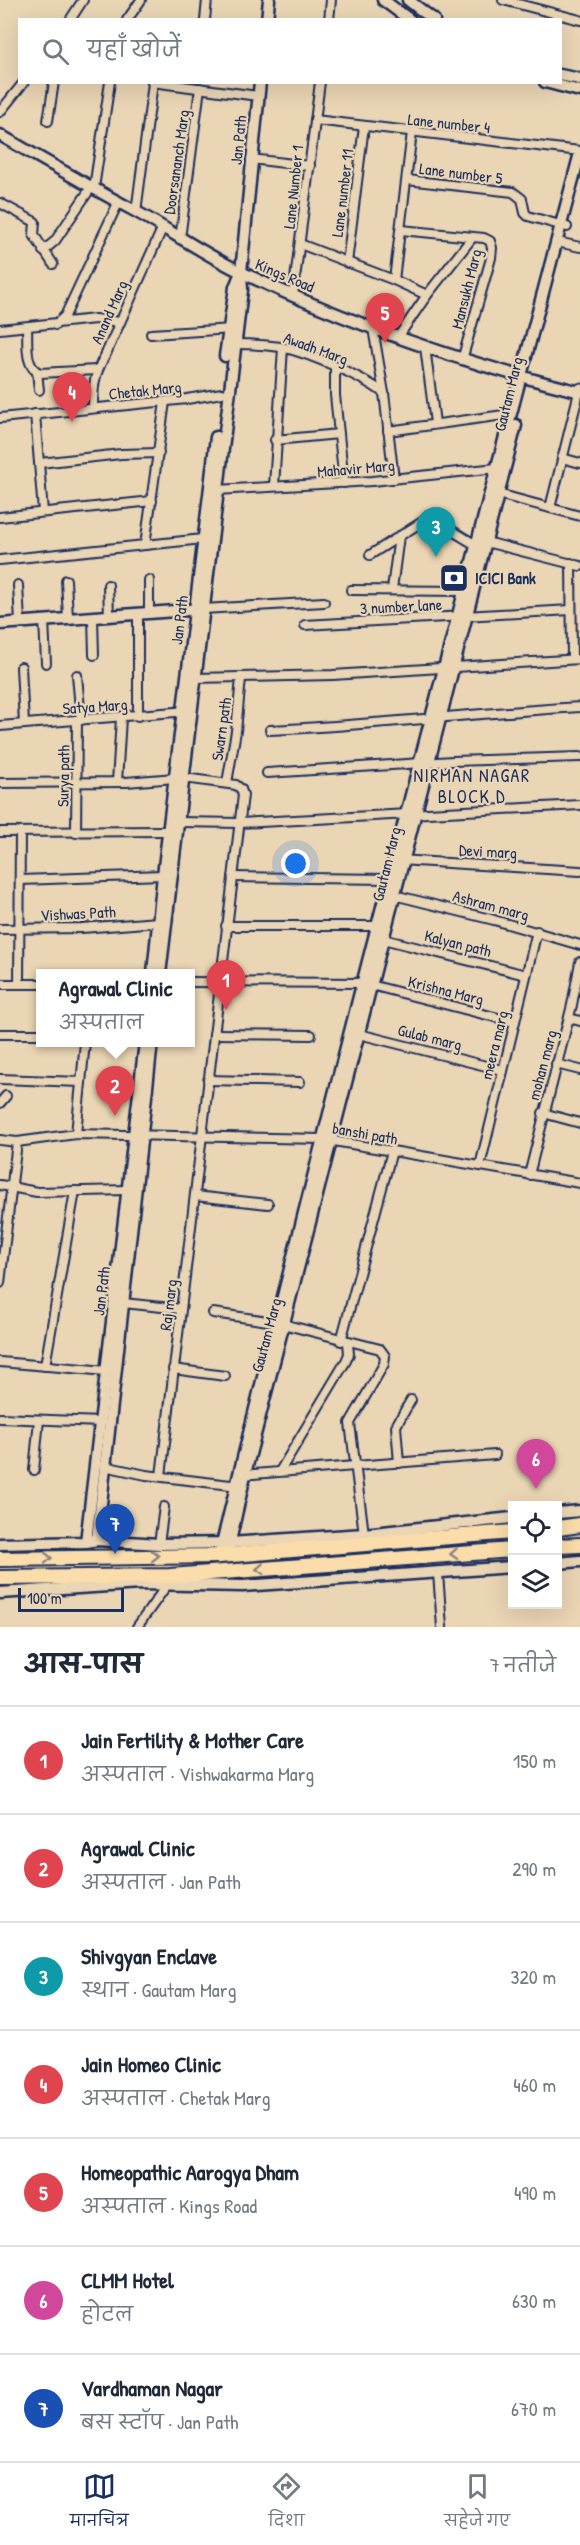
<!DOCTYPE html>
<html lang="hi">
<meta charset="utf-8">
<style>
:root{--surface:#fff;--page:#f6f6f7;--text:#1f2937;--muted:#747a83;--line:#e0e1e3;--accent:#1b2f5e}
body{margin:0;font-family:"Patrick Hand","Playpen Sans Deva",sans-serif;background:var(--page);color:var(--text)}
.controls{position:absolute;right:18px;bottom:18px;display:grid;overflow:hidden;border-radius:0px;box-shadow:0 6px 24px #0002}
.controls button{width:54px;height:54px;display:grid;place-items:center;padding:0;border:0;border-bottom:2px solid var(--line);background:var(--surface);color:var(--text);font:30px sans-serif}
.scale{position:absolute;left:18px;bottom:15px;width:106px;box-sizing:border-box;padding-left:6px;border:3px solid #1b2f5e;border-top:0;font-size:16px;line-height:21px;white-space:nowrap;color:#1b2f5e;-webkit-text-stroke:4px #ead5b4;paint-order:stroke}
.you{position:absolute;left:296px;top:864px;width:21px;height:21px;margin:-15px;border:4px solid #fff;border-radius:50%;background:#1a73e8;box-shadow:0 0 0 9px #1a73e833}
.badge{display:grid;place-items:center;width:39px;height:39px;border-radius:50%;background:var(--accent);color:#fff;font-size:20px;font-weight:700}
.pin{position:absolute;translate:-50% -50px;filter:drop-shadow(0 2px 3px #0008)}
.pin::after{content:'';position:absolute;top:32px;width:21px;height:18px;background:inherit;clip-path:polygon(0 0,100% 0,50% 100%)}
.popup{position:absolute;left:36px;top:969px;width:159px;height:78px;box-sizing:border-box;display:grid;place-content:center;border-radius:0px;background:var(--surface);filter:drop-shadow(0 2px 4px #0005);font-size:20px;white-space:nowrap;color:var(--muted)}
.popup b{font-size:22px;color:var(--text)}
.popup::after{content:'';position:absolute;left:50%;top:100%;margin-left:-12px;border:12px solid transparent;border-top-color:var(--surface)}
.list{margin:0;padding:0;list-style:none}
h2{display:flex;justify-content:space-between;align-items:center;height:78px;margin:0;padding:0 24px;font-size:26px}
h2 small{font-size:20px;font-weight:400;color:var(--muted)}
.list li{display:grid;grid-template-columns:39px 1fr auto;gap:18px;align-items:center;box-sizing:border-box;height:108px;padding:0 24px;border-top:2px solid var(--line)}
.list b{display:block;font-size:22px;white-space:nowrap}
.list p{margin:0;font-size:20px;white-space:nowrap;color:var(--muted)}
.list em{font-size:20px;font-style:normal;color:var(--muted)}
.icon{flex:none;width:33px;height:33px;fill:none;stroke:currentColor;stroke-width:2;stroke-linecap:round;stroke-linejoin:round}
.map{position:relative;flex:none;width:580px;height:1627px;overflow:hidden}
.search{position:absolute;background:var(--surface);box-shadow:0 6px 24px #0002;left:18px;right:18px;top:18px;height:66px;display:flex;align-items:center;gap:15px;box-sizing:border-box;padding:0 21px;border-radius:0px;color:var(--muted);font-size:22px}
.sheet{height:834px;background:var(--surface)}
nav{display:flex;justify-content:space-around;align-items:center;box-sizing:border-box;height:84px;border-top:2px solid var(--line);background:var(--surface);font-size:16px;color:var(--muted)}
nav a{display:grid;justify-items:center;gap:3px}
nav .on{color:var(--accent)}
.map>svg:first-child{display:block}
</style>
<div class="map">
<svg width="580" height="1627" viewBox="0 0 580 1627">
<rect width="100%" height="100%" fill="#ead5b4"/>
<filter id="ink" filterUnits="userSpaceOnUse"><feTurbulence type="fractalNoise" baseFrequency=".0167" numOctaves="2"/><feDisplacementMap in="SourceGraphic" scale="12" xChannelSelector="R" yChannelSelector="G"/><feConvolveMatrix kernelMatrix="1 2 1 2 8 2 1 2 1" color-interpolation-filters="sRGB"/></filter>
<g filter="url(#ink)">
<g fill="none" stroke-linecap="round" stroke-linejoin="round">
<g stroke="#1b2f5e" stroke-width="12">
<g id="street">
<polyline points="503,0 580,20"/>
<polyline points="70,20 83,0"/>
<polyline points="127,20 141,0"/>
<polyline points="205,20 207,0"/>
<polyline points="329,20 331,0"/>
<polyline points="152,82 258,96"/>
<polyline points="0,112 24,82"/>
<polyline points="315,120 580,151"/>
<polyline points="48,121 54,82"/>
<polyline points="251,159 310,166"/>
<polyline points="407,180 513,192 522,199 525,213 528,216 567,227"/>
<polyline points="94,188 110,82"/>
<polyline points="0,203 35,222 34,235 53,264"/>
<polyline points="136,212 153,83"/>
<polyline points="401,230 484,238 490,241 492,248 491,258 462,360"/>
<polyline points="180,239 200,88"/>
<polyline points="562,243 580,247"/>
<polyline points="300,244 394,280 427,295"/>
<polyline points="43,251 55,241 92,186"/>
<polyline points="347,263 364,126"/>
<polyline points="394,280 412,132"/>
<polyline points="293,295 320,82"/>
<polyline points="55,325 65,316 118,203"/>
<path d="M27 328C28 343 24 367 40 373L96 370"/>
<polyline points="373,328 384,393 394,479"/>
<polyline points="0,329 95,319 120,322"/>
<polyline points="151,334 233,329"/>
<polyline points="398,337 427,295 472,238"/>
<path d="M234 344C250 344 266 345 281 347 310 353 361 376 384 393"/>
<polyline points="425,347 435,423"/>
<polyline points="335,367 335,395 344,483"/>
<polyline points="37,372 39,390"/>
<path d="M93 408C93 387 94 374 105 356L162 229"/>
<polyline points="35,414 43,512"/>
<polyline points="0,418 187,399 222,393"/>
<polyline points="388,431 511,414"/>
<polyline points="275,440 339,434"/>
<polyline points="562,458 580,463"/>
<polyline points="40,463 121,454 159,453"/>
<polyline points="274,486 283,348"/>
<polyline points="217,490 372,481 497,468"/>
<polyline points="498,494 580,516"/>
<polyline points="550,508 580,388"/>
<polyline points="0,517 152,501"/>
<polyline points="486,542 580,566"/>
<polyline points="145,545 165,402"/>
<polyline points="370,555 425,520 436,521 476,545"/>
<polyline points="0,560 203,539"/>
<polyline points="571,563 572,659"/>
<polyline points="66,580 68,618"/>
<polyline points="149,580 149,613"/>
<polyline points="18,585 20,622"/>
<polyline points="108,585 109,615"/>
<polyline points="392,589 399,536"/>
<polyline points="351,590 465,591"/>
<polyline points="203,609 324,602"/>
<polyline points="93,617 94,655"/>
<polyline points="44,620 46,663"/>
<polyline points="305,625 571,610"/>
<polyline points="21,667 24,724"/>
<polyline points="77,675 81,720"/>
<polyline points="196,678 333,675 580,659"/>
<polyline points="138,716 138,614"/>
<polyline points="0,726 188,711"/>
<path d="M270 730C373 725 476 713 580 707"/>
<polyline points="267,773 453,761 580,757"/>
<polyline points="117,782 121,718"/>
<polyline points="0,783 126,782 175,778"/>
<polyline points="227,783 236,731 241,678"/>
<polyline points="179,822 240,823 580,805"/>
<polyline points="0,832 168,831"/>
<polyline points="76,833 77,721"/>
<polyline points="399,860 580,871"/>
<polyline points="233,877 389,879"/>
<polyline points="20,880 163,875"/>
<polyline points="394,895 494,920 580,945"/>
<polyline points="226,926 380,926"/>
<polyline points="0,929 82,928 158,922"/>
<polyline points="383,939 526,975"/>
<polyline points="190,982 363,983 514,1022"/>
<polyline points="0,984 40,984"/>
<polyline points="19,984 20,832"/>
<polyline points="569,1018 580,1021"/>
<polyline points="355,1033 502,1070"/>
<polyline points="0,1034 40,1034"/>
<polyline points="214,1034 311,1035"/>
<polyline points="556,1064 580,1070"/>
<polyline points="0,1079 81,1082"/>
<polyline points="208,1080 300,1082"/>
<polyline points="0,1103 6,1096"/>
<polyline points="543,1113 580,1123"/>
<polyline points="76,1134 85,1042"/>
<polyline points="0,1140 17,1142 76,1134 322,1139 580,1183"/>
<polyline points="480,1166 537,931"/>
<polyline points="529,1175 572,1005 580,962"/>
<polyline points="0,1185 37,1192 128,1190"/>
<polyline points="195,1196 268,1204"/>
<polyline points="0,1283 17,1142"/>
<polyline points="123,1303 181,1309"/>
<polyline points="213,1313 275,1322 380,1349 385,1356 384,1364 350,1423 364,1534"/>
<polyline points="341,1341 392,1151"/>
<polyline points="0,1362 107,1371"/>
<polyline points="45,1366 75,1191"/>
<polyline points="173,1369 225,1376"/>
<polyline points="0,1418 101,1422"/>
<polyline points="399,1463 396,1426 411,1400"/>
<polyline points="104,1466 146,1475 239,1486"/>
<polyline points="34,1470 39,1420"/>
<polyline points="280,1471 346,1361 349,1354 348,1343"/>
<polyline points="241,1475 495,1455"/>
<polyline points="161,1476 243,795 241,789 236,785 184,778"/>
<polyline points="159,1544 164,1507"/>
<polyline points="438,1573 442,1627"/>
<polyline points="137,1627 169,1582"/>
</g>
</g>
<g stroke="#1b2f5e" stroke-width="15">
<g id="secondary">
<polyline points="383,0 410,20"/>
<polyline points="408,0 434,20"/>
<polyline points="267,20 269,0"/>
<polyline points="560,75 580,79"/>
<polyline points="545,82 580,91"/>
<path d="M0 135C45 161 90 187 135 211 171 231 204 254 241 272 349 324 464 363 580 392"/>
<polyline points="225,356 235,287 239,277"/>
<polyline points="0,624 202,609"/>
<polyline points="153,973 163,875 216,437"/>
<polyline points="160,974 242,290 241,272 260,82"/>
<polyline points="558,1513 580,1511"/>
<polyline points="97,1540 152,1042"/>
<polyline points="86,1542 145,1042"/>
<polyline points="0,1544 86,1542 97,1540 159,1544 230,1543 364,1534 512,1518"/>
<polyline points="227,1555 247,1466 516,425"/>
<path d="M219 1556C333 1087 456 620 580 153"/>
<polyline points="558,1563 580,1561"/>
<polyline points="0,1593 140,1584 243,1586 512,1567"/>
</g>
</g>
<g stroke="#1b2f5e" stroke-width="18">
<g id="highway">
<polyline points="558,1528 580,1525"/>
<polyline points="558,1546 580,1545"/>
<polyline points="0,1559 219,1556 512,1532"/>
<polyline points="0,1578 170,1576 512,1550"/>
</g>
</g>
<use href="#street" stroke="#ead5b4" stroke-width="8"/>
<use href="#secondary" stroke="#ead5b4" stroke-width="10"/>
<use href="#highway" stroke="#fbddab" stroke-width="14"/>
</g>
<defs><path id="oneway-chevron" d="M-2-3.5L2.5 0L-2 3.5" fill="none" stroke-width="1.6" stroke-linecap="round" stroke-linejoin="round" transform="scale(1.5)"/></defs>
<g stroke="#8b8684">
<use href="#oneway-chevron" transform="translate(454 1554) rotate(176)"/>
<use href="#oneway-chevron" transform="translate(155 1556)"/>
<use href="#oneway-chevron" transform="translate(48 1558) rotate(-1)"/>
<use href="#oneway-chevron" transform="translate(260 1569) rotate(176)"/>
</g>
</g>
<defs>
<g id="bank-square" transform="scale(1.5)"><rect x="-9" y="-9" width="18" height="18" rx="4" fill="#1b2f5e" stroke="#ead5b4"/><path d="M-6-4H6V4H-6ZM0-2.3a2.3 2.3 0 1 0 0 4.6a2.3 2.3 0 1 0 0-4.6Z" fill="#fff"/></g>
</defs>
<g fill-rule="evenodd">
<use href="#bank-square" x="454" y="578"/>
</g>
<g text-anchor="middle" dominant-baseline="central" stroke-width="4.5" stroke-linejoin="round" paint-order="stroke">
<g font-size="16" fill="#1b2f5e" stroke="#ead5b4">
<text transform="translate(449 123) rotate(6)">Lane number 4</text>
<text transform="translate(238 140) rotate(-84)">Jan Path</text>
<text transform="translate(176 162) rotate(-82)">Doorsananch Marg</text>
<text transform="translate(461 173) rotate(7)">Lane number 5</text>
<text transform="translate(293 187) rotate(-84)">Lane Number 1</text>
<text transform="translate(342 193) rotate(-83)">Lane number 11</text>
<text transform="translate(285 275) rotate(23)">Kings Road</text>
<text transform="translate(466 289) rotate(-76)">Mansukh Marg</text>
<text transform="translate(109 312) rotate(-66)">Anand Marg</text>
<text transform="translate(316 348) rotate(20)">Awadh Marg</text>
<text transform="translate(145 390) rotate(-6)">Chetak Marg</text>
<text transform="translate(508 394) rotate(-76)">Gautam Marg</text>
<text transform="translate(356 468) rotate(-5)">Mahavir Marg</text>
<text transform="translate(401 606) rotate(-3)">3 number lane</text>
<text transform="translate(179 620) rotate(-83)">Jan Path</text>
<text transform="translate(95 706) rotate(-4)">Satya Marg</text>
<text transform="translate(221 729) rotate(-82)">Swarn path</text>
<text transform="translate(63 776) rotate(-89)">Surya path</text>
<text transform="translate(488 851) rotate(3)">Devi marg</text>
<text transform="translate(386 864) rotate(-76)">Gautam Marg</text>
<text transform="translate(491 905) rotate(15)">Ashram marg</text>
<text transform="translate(78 913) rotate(-3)">Vishwas Path</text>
<text transform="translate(458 943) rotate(14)">Kalyan path</text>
<text transform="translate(446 990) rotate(14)">Krishna Marg</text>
<text transform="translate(430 1037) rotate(14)">Gulab marg</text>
<text transform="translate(494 1045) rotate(-76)">meera marg</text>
<text transform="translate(542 1065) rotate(-75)">mohan marg</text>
<text transform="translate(365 1133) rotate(10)">banshi path</text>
<text transform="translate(101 1291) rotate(-83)">Jan Path</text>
<text transform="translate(168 1305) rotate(-83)">Raj marg</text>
<text transform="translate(266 1335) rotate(-75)">Gautam Marg</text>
</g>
<g font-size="16" font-weight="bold" fill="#1b2f5e" stroke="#ead5b4" text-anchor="start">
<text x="475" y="578">ICICI Bank</text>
</g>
<g font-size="18" letter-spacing="1.5" fill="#1b2f5e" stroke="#ead5b4">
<text x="472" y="775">NIRMAN NAGAR<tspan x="472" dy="21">BLOCK D</tspan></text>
</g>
</g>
</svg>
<div class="controls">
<button><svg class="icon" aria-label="locate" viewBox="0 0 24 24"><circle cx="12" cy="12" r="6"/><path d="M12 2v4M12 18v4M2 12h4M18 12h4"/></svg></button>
<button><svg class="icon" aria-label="layers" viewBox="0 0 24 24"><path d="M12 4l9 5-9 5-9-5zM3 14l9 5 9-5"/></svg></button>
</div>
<div class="scale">100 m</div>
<div class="you"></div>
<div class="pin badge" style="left:226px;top:1010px;background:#e0444e">1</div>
<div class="pin badge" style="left:115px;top:1116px;background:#e0444e">2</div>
<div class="popup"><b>Agrawal Clinic</b>अस्पताल</div>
<div class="pin badge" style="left:436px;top:557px;background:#0f9aa8">3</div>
<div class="pin badge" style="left:72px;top:422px;background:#e0444e">4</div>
<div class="pin badge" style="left:385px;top:343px;background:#e0444e">5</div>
<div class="pin badge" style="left:536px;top:1489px;background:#d1479c">6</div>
<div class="pin badge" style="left:115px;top:1554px;background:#1a4fb4">7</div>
<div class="search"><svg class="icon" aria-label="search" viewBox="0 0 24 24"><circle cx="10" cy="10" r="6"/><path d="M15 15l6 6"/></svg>यहाँ खोजें</div>
</div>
<section class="sheet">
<h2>आस-पास<small>7 नतीजे</small></h2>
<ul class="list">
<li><span class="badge" style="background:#e0444e">1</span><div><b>Jain Fertility &amp; Mother Care</b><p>अस्पताल · Vishwakarma Marg</p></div><em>150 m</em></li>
<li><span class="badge" style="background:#e0444e">2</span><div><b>Agrawal Clinic</b><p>अस्पताल · Jan Path</p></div><em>290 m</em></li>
<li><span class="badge" style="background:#0f9aa8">3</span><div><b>Shivgyan Enclave</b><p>स्थान · Gautam Marg</p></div><em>320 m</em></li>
<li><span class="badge" style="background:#e0444e">4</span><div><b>Jain Homeo Clinic</b><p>अस्पताल · Chetak Marg</p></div><em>460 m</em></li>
<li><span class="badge" style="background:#e0444e">5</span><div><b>Homeopathic Aarogya Dham</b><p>अस्पताल · Kings Road</p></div><em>490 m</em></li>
<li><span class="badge" style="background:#d1479c">6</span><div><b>CLMM Hotel</b><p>होटल</p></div><em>630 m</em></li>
<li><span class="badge" style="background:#1a4fb4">7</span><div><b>Vardhaman Nagar</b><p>बस स्टॉप · Jan Path</p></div><em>670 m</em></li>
</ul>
</section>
<nav>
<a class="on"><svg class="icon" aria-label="map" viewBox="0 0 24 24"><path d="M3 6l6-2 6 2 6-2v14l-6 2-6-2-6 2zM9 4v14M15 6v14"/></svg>मानचित्र</a>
<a><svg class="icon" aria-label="directions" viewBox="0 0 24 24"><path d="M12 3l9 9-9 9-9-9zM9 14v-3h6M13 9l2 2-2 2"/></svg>दिशा</a>
<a><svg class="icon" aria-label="saved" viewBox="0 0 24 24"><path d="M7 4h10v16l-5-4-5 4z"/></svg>सहेजे गए</a>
</nav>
